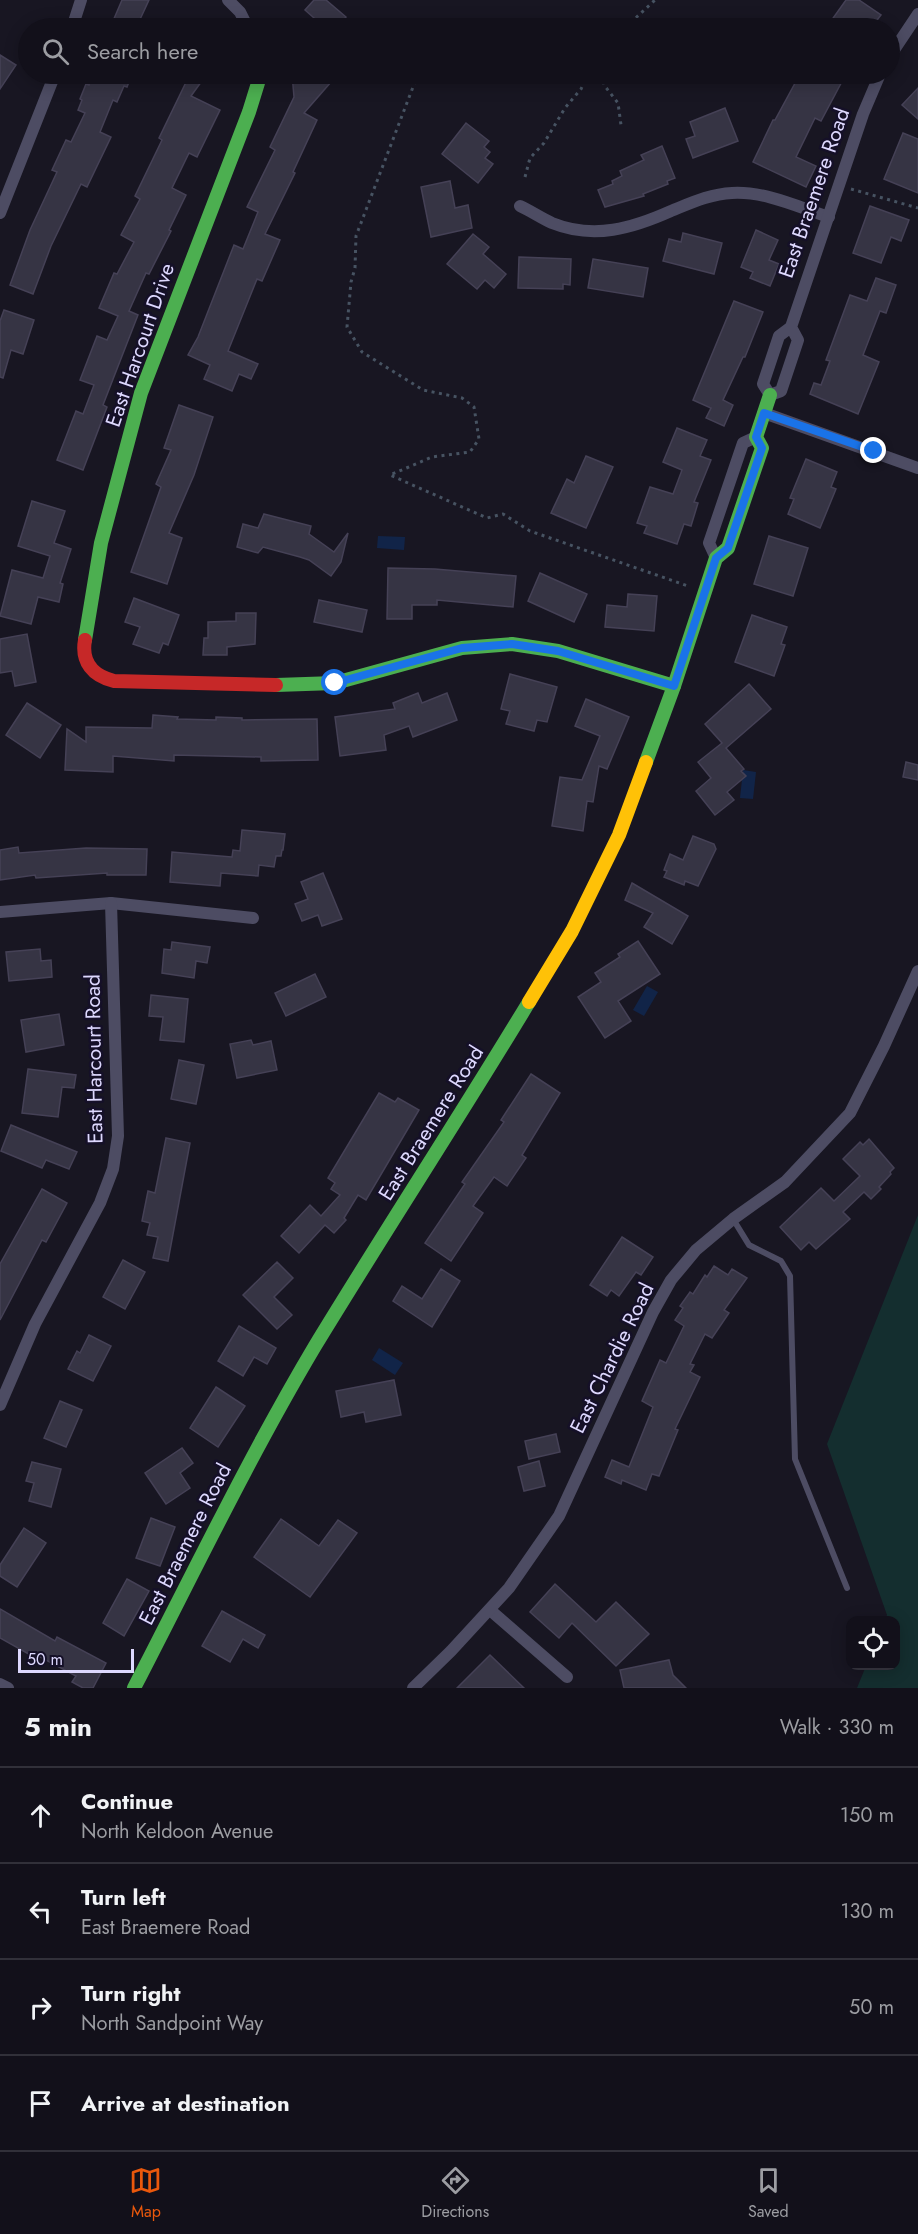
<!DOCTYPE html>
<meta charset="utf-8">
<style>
:root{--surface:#12101a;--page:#1b1923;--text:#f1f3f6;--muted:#9c9da2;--line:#313039;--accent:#ea580c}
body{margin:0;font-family:Jost,sans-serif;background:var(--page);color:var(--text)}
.controls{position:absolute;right:18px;bottom:18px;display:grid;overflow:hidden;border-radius:12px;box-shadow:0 3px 15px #0003}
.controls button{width:54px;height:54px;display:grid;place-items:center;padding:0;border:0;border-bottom:2px solid var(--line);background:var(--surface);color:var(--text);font:30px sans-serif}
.scale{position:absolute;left:18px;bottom:15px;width:116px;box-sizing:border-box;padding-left:6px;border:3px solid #ddd8fe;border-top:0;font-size:16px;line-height:21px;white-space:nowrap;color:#ddd8fe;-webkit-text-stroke:4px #151028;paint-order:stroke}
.stop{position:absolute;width:18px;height:18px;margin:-14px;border:4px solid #1a73e8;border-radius:50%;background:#fff}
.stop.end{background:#1a73e8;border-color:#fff;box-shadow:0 2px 6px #0008}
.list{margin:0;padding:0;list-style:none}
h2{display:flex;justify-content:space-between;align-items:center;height:78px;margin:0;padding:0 24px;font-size:26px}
h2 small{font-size:20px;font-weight:400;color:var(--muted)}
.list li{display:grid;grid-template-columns:39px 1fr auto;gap:18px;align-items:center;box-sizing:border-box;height:96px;padding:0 24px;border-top:2px solid var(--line)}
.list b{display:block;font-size:22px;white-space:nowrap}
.list p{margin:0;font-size:20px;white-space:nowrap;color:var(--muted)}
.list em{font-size:20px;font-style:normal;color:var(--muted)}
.icon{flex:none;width:33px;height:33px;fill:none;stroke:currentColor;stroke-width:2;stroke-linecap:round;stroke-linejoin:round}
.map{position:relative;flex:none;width:918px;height:1688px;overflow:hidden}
.search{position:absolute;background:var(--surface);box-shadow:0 3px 15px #0003;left:18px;right:18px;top:18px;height:66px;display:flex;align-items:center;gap:15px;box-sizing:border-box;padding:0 21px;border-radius:33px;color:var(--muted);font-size:22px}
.sheet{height:462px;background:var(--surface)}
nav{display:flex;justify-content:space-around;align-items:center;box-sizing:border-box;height:84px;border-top:2px solid var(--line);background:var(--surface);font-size:16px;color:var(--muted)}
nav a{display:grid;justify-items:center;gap:3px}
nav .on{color:var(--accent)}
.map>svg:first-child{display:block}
</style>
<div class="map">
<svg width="918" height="1688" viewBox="0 0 918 1688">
<rect width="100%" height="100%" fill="#181622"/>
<polygon fill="#142e2f" points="918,1215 918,1688 857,1688 866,1666 896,1666 896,1620 885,1620 887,1615 827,1444"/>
<g fill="#112448">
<polygon points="378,536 405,537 404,550 377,548"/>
<polygon points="743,770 756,772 753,799 740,798"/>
<polygon points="647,986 658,992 644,1016 633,1010"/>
<polygon points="379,1348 403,1363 395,1375 372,1360"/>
</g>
<g fill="#363444" stroke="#454156" stroke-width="1.5">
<polygon points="122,0 149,0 136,28 110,28"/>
<polygon points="314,0 326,0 346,17 336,28 304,28 314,18 305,10"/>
<polygon points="846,0 859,0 881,15 871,28 826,28"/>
<polygon points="0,55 16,65 0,89"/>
<polygon points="93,74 132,74 127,87 124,86 117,102 113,100 100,132 111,137 87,187 81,184 51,246 33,294 10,285 30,230 57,172 52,170 66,140 71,142 85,113 78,110 82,100 80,99 86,84 89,85"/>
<polygon points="190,74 207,74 191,96 220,110 197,157 189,153 172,188 186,195 169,230 171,231 149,274 146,273 129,311 138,315 103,405 107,407 83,470 57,460 76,411 83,414 94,385 80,380 97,336 107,340 118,316 99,308 114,273 117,274 134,242 121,235 140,199 135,196 162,140 159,138"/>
<polygon points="292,74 321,74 331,82 304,113 317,120 293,172 295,173 265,234 280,240 262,281 257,279 228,351 258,364 251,379 239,374 232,391 204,379 210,365 188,355 198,337 234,245 243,249 258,212 247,207 275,150 270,147 294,97"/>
<polygon points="800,74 846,74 821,121 815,118 796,157 816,166 806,187 753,162 773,120 775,120"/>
<polygon points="918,88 918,119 902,105"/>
<polygon points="725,108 738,141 693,158 686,139 695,136 690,122"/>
<polygon points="466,123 489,141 484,147 490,152 485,158 493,164 478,183 442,154"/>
<polygon points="903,133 918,139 918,193 884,179"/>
<polygon points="662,146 675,178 667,181 668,184 643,194 644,196 605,207 598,190 613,184 612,181 622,176 620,171 644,160 641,155"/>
<polygon points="450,181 455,208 468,205 472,228 431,237 421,187"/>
<polygon points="870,206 909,220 901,241 891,237 881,263 853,253"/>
<polygon points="756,230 778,240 769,260 779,264 770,286 750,278 753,272 741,267"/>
<polygon points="683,233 722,243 714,274 663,261 669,239 681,242"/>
<polygon points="473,234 489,247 483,254 506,274 494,288 485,280 477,289 447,264"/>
<polygon points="519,257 571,259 570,285 563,284 563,289 518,288"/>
<polygon points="593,259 648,268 643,297 588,288"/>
<polygon points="876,278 896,285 886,313 880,311 863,355 879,362 858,414 810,394 814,383 821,385 830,361 826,360 850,295 867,301"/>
<polygon points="734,301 763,312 745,357 743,357 723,400 733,405 724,426 706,418 711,408 693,400"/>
<polygon points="4,310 34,320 23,354 11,350 3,378 0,377 0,321"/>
<polygon points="179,405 213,417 194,475 169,533 182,538 167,584 131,572 161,487 156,484 171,450 164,448"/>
<polygon points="677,428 707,440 700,456 711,460 694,502 698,503 691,526 684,524 677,544 644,533 647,526 637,523 650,487 673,494 682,470 663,462"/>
<polygon points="586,456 613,467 586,528 551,513 567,479 574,483"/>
<polygon points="806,459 837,472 831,487 836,489 820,528 788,514 794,499 790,498"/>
<polygon points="32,501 65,511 54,543 71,549 60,583 63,584 59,602 38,597 31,624 0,616 12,570 43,578 50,556 18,546"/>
<polygon points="264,514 311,526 309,534 334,552 348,533 341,562 331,576 309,560 300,557 263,547 258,553 237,547 243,524 258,528"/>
<polygon points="769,536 808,548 793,596 754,584"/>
<polygon points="388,568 435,569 516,576 513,607 437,600 437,605 412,605 412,619 387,619"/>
<polygon points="540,573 587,594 574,622 528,601"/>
<polygon points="628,594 657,596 654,631 605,627 607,605 627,607"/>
<polygon points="134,598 179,615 168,645 163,643 159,653 133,644 140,627 125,622"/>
<polygon points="319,600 367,610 362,632 314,622"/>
<polygon points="236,613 256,613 255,644 227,647 227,655 203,655 204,638 208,638 208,622 236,621"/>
<polygon points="752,615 787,627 781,644 785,645 774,676 735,662"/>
<polygon points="27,634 36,682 15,686 12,671 0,673 0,639"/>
<polygon points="510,674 557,687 547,722 537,720 534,731 506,724 510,711 501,709"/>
<polygon points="749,684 771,709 726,748 744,769 741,771 746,776 727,792 734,800 715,815 696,791 711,778 698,762 722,743 705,724"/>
<polygon points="418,693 422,703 447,693 457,720 413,737 409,726 384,735 386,750 340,756 335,717 395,709 393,703"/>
<polygon points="586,699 629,717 607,769 599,766 593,802 587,801 583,831 552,826 560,777 582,780 600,736 575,726"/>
<polygon points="27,703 61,725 40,758 6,735"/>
<polygon points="153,715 178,717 177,719 216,720 216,717 242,718 242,720 317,719 318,760 261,761 261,757 174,755 174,761 113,756 113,772 65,770 67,729 86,742 86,727 152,728"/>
<polygon points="906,762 918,765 918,780 903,777"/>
<polygon points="242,830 285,834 283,850 282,850 281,856 276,856 274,867 259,865 258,876 221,873 220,886 170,882 172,852 232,857 233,850 240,851"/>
<polygon points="693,836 714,844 716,849 698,886 685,881 684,885 664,877 667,871 664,870 670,854 683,860"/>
<polygon points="18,847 19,853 86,848 147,849 146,875 107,875 107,873 36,878 35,875 0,880 0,850"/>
<polygon points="323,873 342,919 322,926 318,915 302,921 295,904 308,899 301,882"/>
<polygon points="632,883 688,916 672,944 644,927 653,913 625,900"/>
<polygon points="638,941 660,974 618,1001 631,1021 605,1038 578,997 601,982 595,973 620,957 618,954"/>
<polygon points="172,942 210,947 207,963 196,961 194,978 162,973 164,949 171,950"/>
<polygon points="40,949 41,961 51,960 52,977 9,981 6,952"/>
<polygon points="315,974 326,997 286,1016 275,993"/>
<polygon points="151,995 188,999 184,1042 160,1040 163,1017 149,1016"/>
<polygon points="59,1014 64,1045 26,1052 21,1020"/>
<polygon points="251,1040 253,1045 271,1041 277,1070 237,1078 230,1044"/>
<polygon points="179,1060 204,1065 196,1104 171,1099"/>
<polygon points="28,1069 76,1075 74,1088 62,1087 58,1117 22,1113"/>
<polygon points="531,1074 560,1093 522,1155 526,1158 507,1186 494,1177 473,1206 483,1213 451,1261 425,1243 465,1184 462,1182 504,1122 501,1120"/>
<polygon points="379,1093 395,1102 398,1098 419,1110 366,1200 358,1195 344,1218 346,1220 334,1233 325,1225 299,1253 281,1236 310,1205 321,1216 340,1195 331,1189 335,1183 328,1178"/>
<polygon points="11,1125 77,1152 69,1169 46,1160 42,1168 1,1151"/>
<polygon points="166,1138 190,1143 168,1261 153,1258 158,1237 147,1235 150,1223 142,1221 148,1191 155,1193"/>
<polygon points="869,1139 894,1168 890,1172 891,1174 879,1187 881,1189 871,1199 864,1192 843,1212 850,1219 816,1249 809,1242 801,1250 780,1227 821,1188 834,1201 860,1176 843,1159 860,1142 863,1145"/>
<polygon points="42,1189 67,1203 46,1242 42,1240 0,1320 0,1264"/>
<polygon points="622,1237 653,1257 641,1275 636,1272 619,1296 611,1290 607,1296 590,1285"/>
<polygon points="123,1260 145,1272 125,1309 103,1297"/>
<polygon points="277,1262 293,1278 274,1297 292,1315 277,1329 243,1295"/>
<polygon points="714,1266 728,1275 732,1269 747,1278 724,1310 729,1313 712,1338 705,1334 690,1364 694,1365 690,1372 700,1377 675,1429 678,1430 659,1476 652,1474 646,1490 622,1480 621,1484 605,1477 612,1460 629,1467 653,1407 642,1401 660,1360 666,1363 684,1326 675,1320 683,1308 680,1306 690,1292 693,1294 705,1275 707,1277"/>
<polygon points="441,1269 460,1281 432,1327 393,1301 402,1286 422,1299"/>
<polygon points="239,1326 276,1348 267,1364 254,1357 243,1376 218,1361"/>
<polygon points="89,1335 111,1346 93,1381 68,1369 77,1351 80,1353"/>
<polygon points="394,1380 401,1415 366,1422 364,1412 341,1417 336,1391"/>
<polygon points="216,1387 245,1406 218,1447 190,1428"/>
<polygon points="60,1401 82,1410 66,1447 44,1438"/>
<polygon points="556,1434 560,1452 529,1459 525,1441"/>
<polygon points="182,1448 193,1463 180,1473 190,1488 166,1504 145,1473"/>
<polygon points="539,1461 545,1486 524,1491 518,1467"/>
<polygon points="32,1462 61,1469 51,1507 29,1501 34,1483 26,1481"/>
<polygon points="151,1518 175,1527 160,1566 136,1558"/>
<polygon points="281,1519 319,1546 338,1520 357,1533 310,1597 254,1557"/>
<polygon points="24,1528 46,1543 17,1587 0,1576 0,1565"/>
<polygon points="127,1579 149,1591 124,1636 103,1623"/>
<polygon points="555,1584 596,1622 616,1602 649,1634 616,1666 572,1623 559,1638 530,1612"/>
<polygon points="0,1609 55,1641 57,1637 106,1663 93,1688 83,1688 72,1682 76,1676 33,1653 32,1656 0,1638"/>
<polygon points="222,1611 265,1635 258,1648 243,1639 230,1662 202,1646"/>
<polygon points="490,1655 524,1688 457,1688"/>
<polygon points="669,1660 673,1675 686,1688 624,1688 620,1670"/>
</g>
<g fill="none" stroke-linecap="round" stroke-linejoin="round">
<g stroke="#475362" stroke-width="3" stroke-dasharray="3 4.5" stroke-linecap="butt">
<polyline points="625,28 655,0"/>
<polyline points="418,74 356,236 355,268 351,282 347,327 362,352 423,390 462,398 474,407 479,439 470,452 432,457 390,475 487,518 503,514 530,531 688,586"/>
<polyline points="602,74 604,85 618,103 621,125"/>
<polyline points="525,177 530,158 544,143 565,108 581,89 588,74"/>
<polyline points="851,189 918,208"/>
</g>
<polyline stroke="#4d4c63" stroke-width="6" points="733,1219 749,1245 781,1261 790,1276 795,1459 847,1588"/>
<g stroke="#4d4c63" stroke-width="12">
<polyline points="228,0 240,12 248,28"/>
<polyline points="72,28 81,0"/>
<polyline points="890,56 918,14"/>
<path d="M520 206C531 211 541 218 552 223 594 240 633 228 671 211 691 203 710 194 732 193 765 191 798 207 829 217"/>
<polyline points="0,213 55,74"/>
<polyline points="791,327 798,340 781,391 770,395 763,384 779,336 791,327 863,114 880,74"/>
<polyline points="764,413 918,468"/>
<polyline points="716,558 709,543 743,443 756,437"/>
<polyline points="0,912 111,903 253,918"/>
<polyline points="0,1405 35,1324 100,1203 113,1169 118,1136 111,903"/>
<polyline points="490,1610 567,1677"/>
<polyline points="0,1684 8,1688"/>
<polyline points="413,1688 451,1651 509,1588 559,1516 653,1312 671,1280 696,1250 733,1219 785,1182 850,1113 884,1046 918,971"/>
</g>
<g stroke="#4caf50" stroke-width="14">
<polyline points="85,640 101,543 141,393 249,112 258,83 257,74"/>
<polyline points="276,685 335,683 462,648 512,644 558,651 674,686"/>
<polyline points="646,762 674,686 716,558 728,548 762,448 756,437 770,395"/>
<path d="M134 1688C193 1574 249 1457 315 1346 385 1231 459 1118 529 1002"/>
</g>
<polyline stroke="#ffc107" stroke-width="14" points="529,1002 572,931 619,835 646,762"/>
<path stroke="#c62828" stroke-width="14" d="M85 640C81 662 93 676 114 681L276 685"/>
</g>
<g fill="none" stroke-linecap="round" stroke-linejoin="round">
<polyline stroke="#1a73e8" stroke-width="8" points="335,683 462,648 512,644 558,651 674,686 716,558 728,548 762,448 756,437 764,413 874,451"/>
</g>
<g text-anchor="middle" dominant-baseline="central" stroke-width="5" stroke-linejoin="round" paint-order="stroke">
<g font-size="21" fill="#ddd8fe" stroke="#151028">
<text transform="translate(814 193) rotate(-71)">East Braemere Road</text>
<text transform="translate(140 345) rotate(-71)">East Harcourt Drive</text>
<text transform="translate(94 1059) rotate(-91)">East Harcourt Road</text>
<text transform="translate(431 1123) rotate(-58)">East Braemere Road</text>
<text transform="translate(612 1358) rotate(-64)">East Chardie Road</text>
<text transform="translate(185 1544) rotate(-63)">East Braemere Road</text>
</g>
</g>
</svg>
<div class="controls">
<button><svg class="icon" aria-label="locate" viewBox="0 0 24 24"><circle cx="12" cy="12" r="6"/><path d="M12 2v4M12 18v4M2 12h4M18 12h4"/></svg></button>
</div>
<div class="scale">50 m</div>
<div class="stop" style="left:335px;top:683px"></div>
<div class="stop end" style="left:874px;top:451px"></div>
<div class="search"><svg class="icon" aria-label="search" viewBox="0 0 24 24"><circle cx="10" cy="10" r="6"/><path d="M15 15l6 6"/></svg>Search here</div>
</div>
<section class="sheet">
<h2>5 min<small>Walk · 330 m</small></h2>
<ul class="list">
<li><svg class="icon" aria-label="ahead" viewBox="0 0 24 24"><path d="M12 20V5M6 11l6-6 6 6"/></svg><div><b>Continue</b><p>North Keldoon Avenue</p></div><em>150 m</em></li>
<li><svg class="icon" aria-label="left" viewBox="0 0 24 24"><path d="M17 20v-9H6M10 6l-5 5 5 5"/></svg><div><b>Turn left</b><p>East Braemere Road</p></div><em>130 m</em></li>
<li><svg class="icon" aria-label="right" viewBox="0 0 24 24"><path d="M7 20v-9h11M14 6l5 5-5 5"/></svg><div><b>Turn right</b><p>North Sandpoint Way</p></div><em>50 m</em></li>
<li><svg class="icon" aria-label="arrive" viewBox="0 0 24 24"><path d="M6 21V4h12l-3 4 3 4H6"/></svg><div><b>Arrive at destination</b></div></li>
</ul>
</section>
<nav>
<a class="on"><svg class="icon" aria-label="map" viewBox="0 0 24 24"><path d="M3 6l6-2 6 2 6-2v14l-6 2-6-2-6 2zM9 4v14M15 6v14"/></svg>Map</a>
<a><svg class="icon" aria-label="directions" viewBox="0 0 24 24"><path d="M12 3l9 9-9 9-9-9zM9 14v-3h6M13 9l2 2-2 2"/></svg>Directions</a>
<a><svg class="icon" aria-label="saved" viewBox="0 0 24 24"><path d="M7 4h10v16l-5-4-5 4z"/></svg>Saved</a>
</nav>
